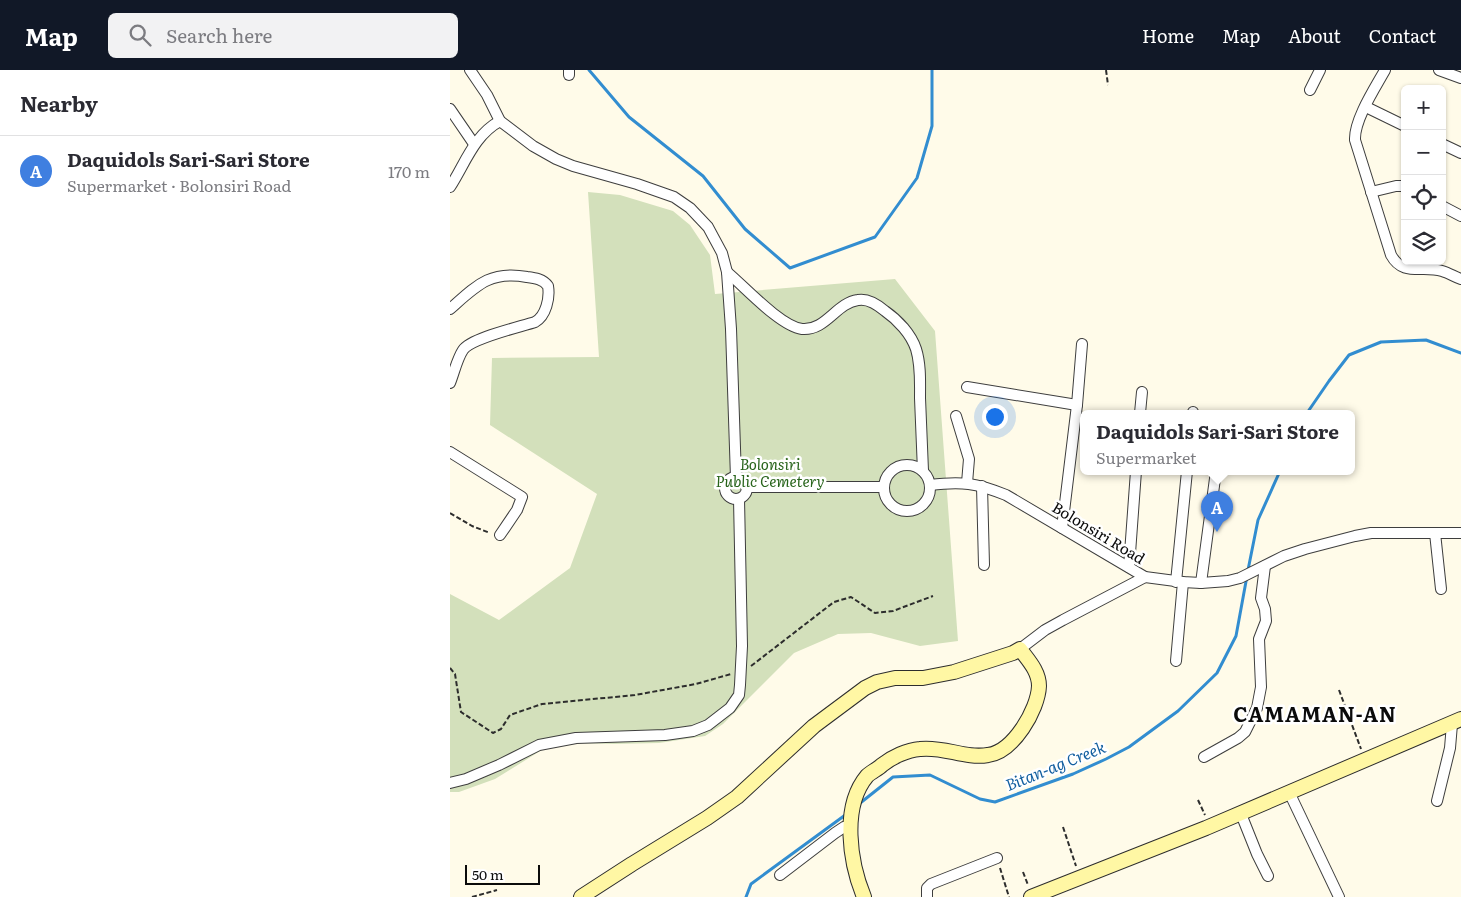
<!DOCTYPE html>
<meta charset="utf-8">
<style>
:root{--surface:#fff;--page:#f2f2f3;--text:#2b2b33;--muted:#7c7c81;--line:#e1e1e2;--accent:#111827}
body{margin:0;font-family:Literata,serif;background:var(--page);color:var(--text)}
.controls{position:absolute;right:15px;top:15px;display:grid;overflow:hidden;border-radius:8px;box-shadow:0 1px 4px #0004}
.controls button{width:45px;height:45px;display:grid;place-items:center;padding:0;border:0;border-bottom:1px solid var(--line);background:var(--surface);color:var(--text);font:25px sans-serif}
.scale{position:absolute;left:15px;bottom:12px;width:75px;box-sizing:border-box;padding-left:5px;border:2px solid #0b0b0b;border-top:0;font-size:14px;line-height:18px;white-space:nowrap;color:#0b0b0b;-webkit-text-stroke:4px #fff;paint-order:stroke}
.you{position:absolute;left:544px;top:346px;width:18px;height:18px;margin:-12px;border:4px solid #fff;border-radius:50%;background:#1a73e8;box-shadow:0 0 0 8px #1a73e833}
.badge{display:grid;place-items:center;width:32px;height:32px;border-radius:50%;background:var(--accent);color:#fff;font-size:16px;font-weight:700}
.pin{position:absolute;translate:-50% -41px;filter:drop-shadow(0 1px 2px #0008)}
.pin::after{content:'';position:absolute;top:26px;width:18px;height:15px;background:inherit;clip-path:polygon(0 0,100% 0,50% 100%)}
.popup{position:absolute;left:630px;top:340px;width:275px;height:65px;box-sizing:border-box;display:grid;place-content:center;border-radius:8px;background:var(--surface);filter:drop-shadow(0 1px 4px #0005);font-size:16px;white-space:nowrap;color:var(--muted)}
.popup b{font-size:19px;color:var(--text)}
.popup::after{content:'';position:absolute;left:50%;top:100%;margin-left:-10px;border:10px solid transparent;border-top-color:var(--surface)}
.list{margin:0;padding:0;list-style:none}
h2{display:flex;justify-content:space-between;align-items:center;height:65px;margin:0;padding:0 20px;font-size:21px}
h2 small{font-size:16px;font-weight:400;color:var(--muted)}
.list li{display:grid;grid-template-columns:32px 1fr auto;gap:15px;align-items:center;box-sizing:border-box;height:70px;padding:0 20px;border-top:1px solid var(--line)}
.list b{display:block;font-size:19px;white-space:nowrap}
.list p{margin:0;font-size:16px;white-space:nowrap;color:var(--muted)}
.list em{font-size:16px;font-style:normal;color:var(--muted)}
.icon{flex:none;width:28px;height:28px;fill:none;stroke:currentColor;stroke-width:2;stroke-linecap:round;stroke-linejoin:round}
.map{position:relative;flex:none;width:1011px;height:827px;overflow:hidden}
header{display:flex;align-items:center;gap:30px;box-sizing:border-box;height:70px;padding:0 25px;background:var(--accent);color:#fff}
header strong{font-size:24px}
nav{display:flex;gap:28px;margin-inline-start:auto;font-size:18px}
.search{width:350px;height:45px;background:var(--page);display:flex;align-items:center;gap:12px;box-sizing:border-box;padding:0 18px;border-radius:8px;color:var(--muted);font-size:19px}
main{display:flex}
aside{flex:1;background:var(--surface)}
.map>svg:first-child{display:block}
</style>
<header>
<strong>Map</strong>
<div class="search"><svg class="icon" aria-label="search" viewBox="0 0 24 24"><circle cx="10" cy="10" r="6"/><path d="M15 15l6 6"/></svg>Search here</div>
<nav><a>Home</a><a>Map</a><a>About</a><a>Contact</a></nav>
</header>
<main>
<aside>
<h2>Nearby<small></small></h2>
<ul class="list">
<li><span class="badge" style="background:#3f7fe0">A</span><div><b>Daquidols Sari-Sari Store</b><p>Supermarket · Bolonsiri Road</p></div><em>170 m</em></li>
</ul>
</aside>
<div class="map">
<svg width="1011" height="827" viewBox="0 0 1011 827">
<rect width="100%" height="100%" fill="#fffbe9"/>
<polygon fill="#d3e0bb" points="138,122 170,125 223,141 240,155 260,185 265,224 445,209 485,261 508,571 470,576 421,563 388,564 344,583 273,654 255,666 209,673 164,674 123,673 100,675 45,709 9,722 0,722 0,524 49,550 120,498 147,424 40,355 42,288 149,287"/>
<g fill="none" stroke-linecap="round" stroke-linejoin="round">
<g stroke="#328dd0" stroke-width="3">
<polyline points="139,0 179,47 253,106 295,159 340,198 425,167 467,108 482,56 482,0"/>
<polyline points="857,343 879,311 899,285 931,272 976,270 1011,283"/>
<polyline points="798,500 808,450 830,401"/>
<polyline points="409,734 443,707 480,705 530,729 545,732 623,704 656,689 679,677 728,641 767,603 786,566 797,506"/>
<polyline points="296,827 301,814 398,743"/>
</g>
<g stroke="#3e3e3e" stroke-width="12">
<g id="street">
<polyline points="20,0 37,25 50,51 83,76 106,89 123,96 187,114 224,127 240,138 258,157 272,183 277,202 281,259 286,408"/>
<polyline points="119,0 119,5"/>
<path d="M935 0C925 18 904 50 905 70L941 185C953 207 972 195 992 201 999 203 1005 207 1011 209"/>
<polyline points="989,0 1011,8"/>
<polyline points="860,20 870,0"/>
<polyline points="916,37 955,56"/>
<polyline points="0,39 24,74"/>
<polyline points="992,74 1011,83"/>
<path d="M0 117C15 94 24 65 50 51"/>
<polyline points="921,122 946,116 955,116"/>
<polyline points="992,136 1011,146"/>
<path d="M277 202C295 217 330 256 352 259 376 261 386 233 408 230 418 228 428 235 435 241 448 250 461 264 466 279 471 295 470 312 470 328 471 353 472 377 473 401"/>
<path d="M0 239C26 216 40 200 77 207 85 208 93 209 98 216 100 228 96 246 85 252 70 257 21 268 13 280 7 289 4 303 0 313"/>
<polyline points="517,317 627,335"/>
<polyline points="690,343 692,322"/>
<polyline points="743,343 743,342"/>
<polyline points="506,346 519,389 517,413"/>
<polyline points="0,382 72,427 67,440 50,465"/>
<circle cx="457" cy="418" r="23"/>
<circle cx="286" cy="418" r="11"/>
<path d="M480 415C512 411 526 413 556 425L695 507 733 512 751 513 778 511 790 508 834 486 855 479 905 466 921 463H1011"/>
<polyline points="532,416 534,495"/>
<polyline points="296,417 434,417"/>
<polyline points="612,458 627,335 632,274"/>
<polyline points="985,463 991,519"/>
<polyline points="679,497 686,401"/>
<polyline points="726,512 737,401"/>
<polyline points="751,513 766,401"/>
<polyline points="570,579 595,560 613,550 695,507"/>
<polyline points="726,591 733,512"/>
<polyline points="754,687 788,668 795,662 807,638 811,617 809,569 816,551 815,539 811,528 815,496"/>
<polyline points="0,713 16,709 49,695 89,675 126,668 215,665 243,661 258,655 280,638 289,625 290,615 292,576 289,429"/>
<polyline points="839,722 889,827"/>
<polyline points="987,731 1000,678 1002,654"/>
<polyline points="791,744 807,784 818,806"/>
<polyline points="330,805 385,763 394,757 401,756"/>
<polyline points="477,827 477,818 481,814 547,788"/>
</g>
</g>
<g stroke="#2d2d2d" stroke-width="16">
<g id="secondary">
<path d="M131 827 182 794 257 748 287 727 364 656 415 618 427 612 445 608H473L504 602 563 583 570 579C578 590 589 601 589 616 588 640 563 682 538 685 515 689 494 676 470 679 457 680 442 687 432 695 428 699 421 702 417 706 391 737 400 793 414 827"/>
<polyline points="581,827 756,758 1011,649"/>
</g>
</g>
<g stroke="#2d2d2d" stroke-width="2" stroke-dasharray="5 2.5" stroke-linecap="butt">
<polyline points="656,0 658,15"/>
<polyline points="0,443 22,456 40,463"/>
<polyline points="301,596 384,532 401,527 425,543 443,541 483,526"/>
<polyline points="0,598 5,604 11,642 43,663 51,659 60,645 92,634 185,625 246,614 281,604"/>
<polyline points="889,620 911,679"/>
<polyline points="748,730 755,745"/>
<polyline points="613,757 626,796"/>
<polyline points="550,798 559,827"/>
<polyline points="573,802 578,815"/>
<polyline points="22,827 47,820"/>
</g>
<use href="#street" stroke="#fff" stroke-width="10"/>
<use href="#secondary" stroke="#fff7a4" stroke-width="14"/>
</g>
<g text-anchor="middle" dominant-baseline="central" stroke-width="5" stroke-linejoin="round" paint-order="stroke">
<g font-size="15" font-style="italic" fill="#28641b" stroke="#fff">
<text x="320" y="393">Bolonsiri<tspan x="320" dy="17">Public Cemetery</tspan></text>
</g>
<g font-size="15" fill="#0b0b0b" stroke="#fff">
<text transform="translate(649 462) rotate(31)">Bolonsiri Road</text>
</g>
<g font-size="16" font-style="italic" fill="#125e9f" stroke="#fff">
<text transform="translate(605 695) rotate(-22)">Bitan-ag Creek</text>
</g>
<g font-size="20" font-weight="bold" letter-spacing="1" fill="#0b0b0b" stroke="#fff">
<text x="865" y="643">CAMAMAN-AN</text>
</g>
</g>
</svg>
<div class="controls">
<button>+</button>
<button>−</button>
<button><svg class="icon" aria-label="locate" viewBox="0 0 24 24"><circle cx="12" cy="12" r="6"/><path d="M12 2v4M12 18v4M2 12h4M18 12h4"/></svg></button>
<button><svg class="icon" aria-label="layers" viewBox="0 0 24 24"><path d="M12 4l9 5-9 5-9-5zM3 14l9 5 9-5"/></svg></button>
</div>
<div class="scale">50 m</div>
<div class="you"></div>
<div class="pin badge" style="left:767px;top:462px;background:#3f7fe0">A</div>
<div class="popup"><b>Daquidols Sari-Sari Store</b>Supermarket</div>
</div>
</main>
